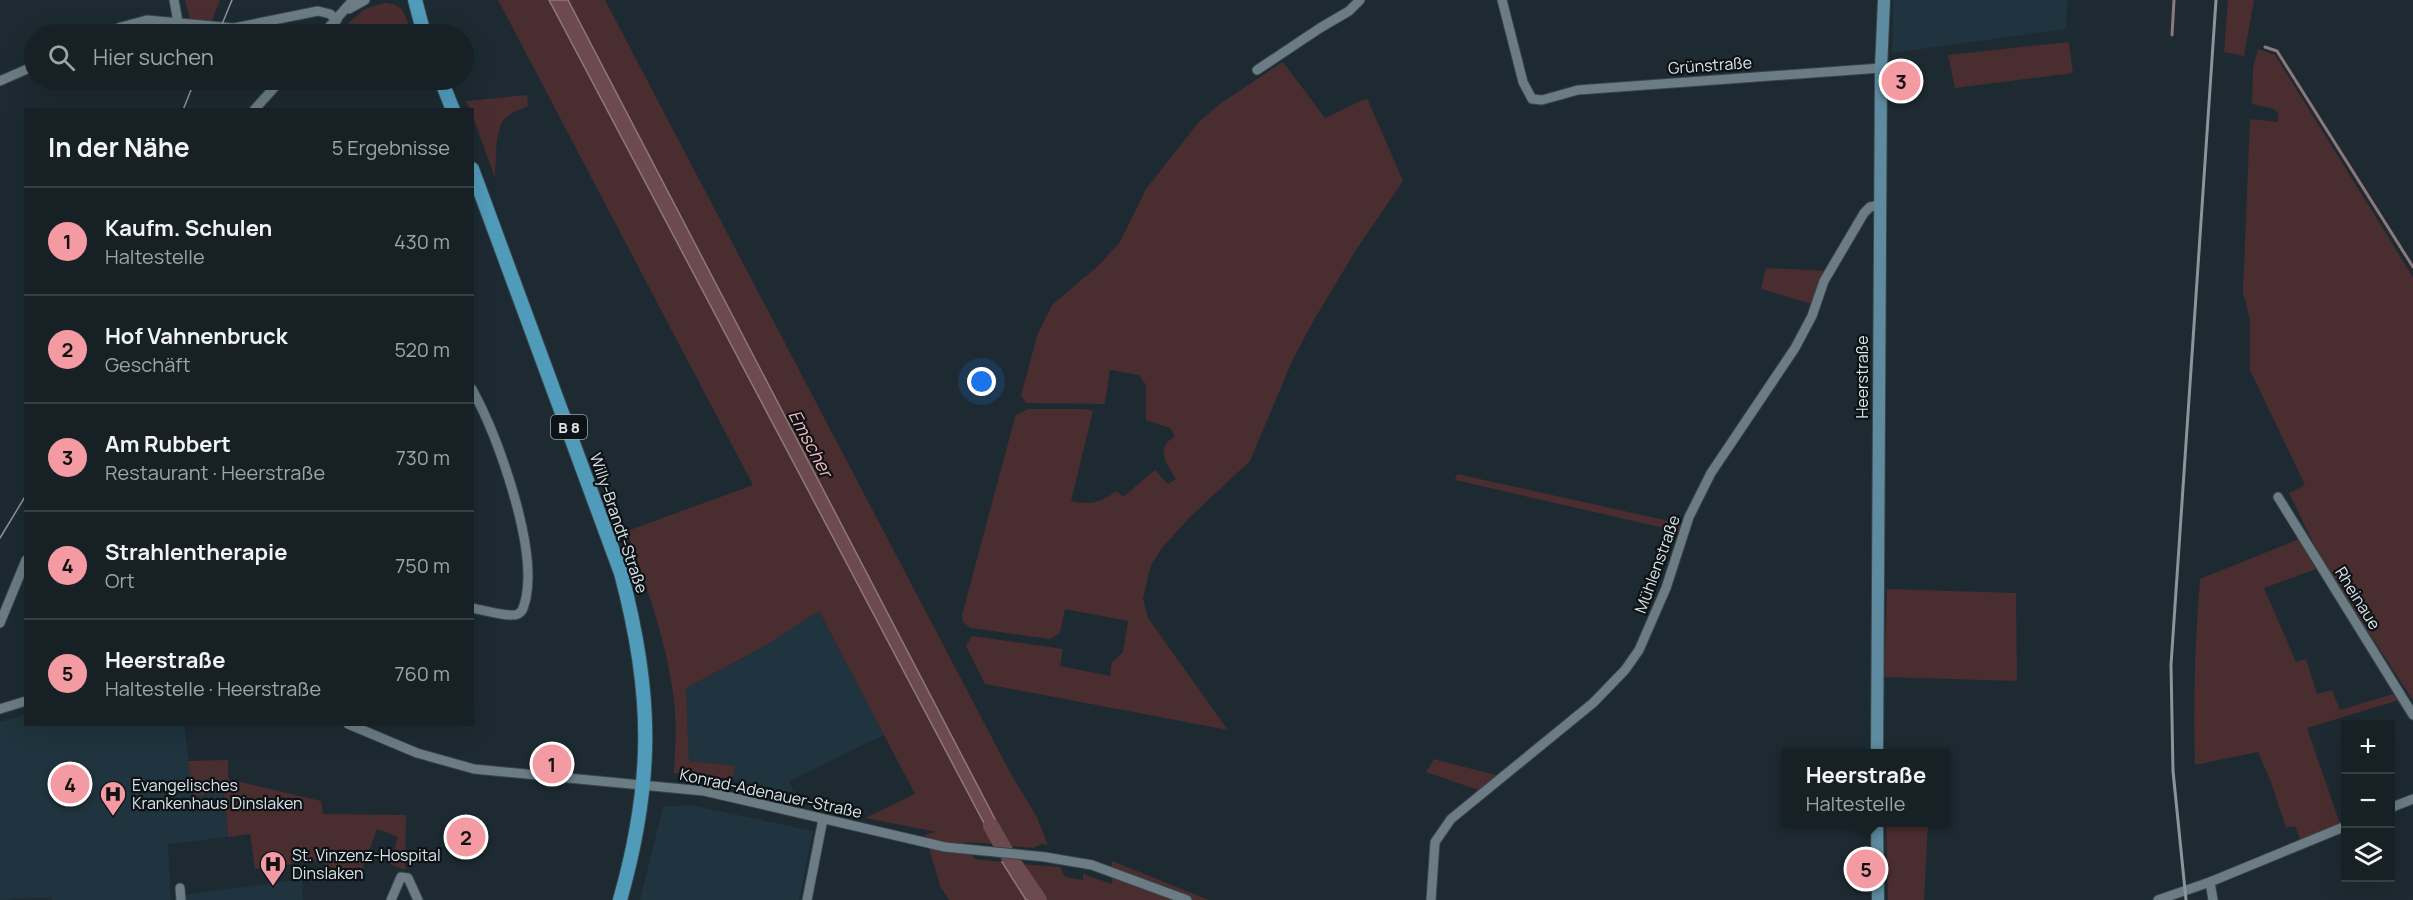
<!DOCTYPE html>
<html lang="de">
<meta charset="utf-8">
<style>
:root{--surface:#162025;--page:#1f282d;--text:#f1f3f6;--muted:#9ea3a7;--line:#353e42;--accent:#f49aa2}
body{margin:0;font-family:Manrope,sans-serif;background:var(--page);color:var(--text)}
.controls{position:absolute;right:18px;bottom:18px;display:grid;overflow:hidden;border-radius:0px;box-shadow:0 6px 24px #0002}
.controls button{width:54px;height:54px;display:grid;place-items:center;padding:0;border:0;border-bottom:2px solid var(--line);background:var(--surface);color:var(--text);font:30px sans-serif}
.you{position:absolute;left:982px;top:382px;width:21px;height:21px;margin:-15px;border:4px solid #fff;border-radius:50%;background:#1a73e8;box-shadow:0 0 0 9px #1a73e833}
.badge{display:grid;place-items:center;width:39px;height:39px;border-radius:50%;background:var(--accent);color:#111;font-size:20px;font-weight:700}
.pin{position:absolute;translate:-50% -50%;border:3px solid #fff;box-shadow:0 2px 6px #0006}
.popup{position:absolute;left:1782px;top:749px;width:168px;height:78px;box-sizing:border-box;display:grid;place-content:center;border-radius:0px;background:var(--surface);filter:drop-shadow(0 2px 4px #0005);font-size:20px;white-space:nowrap;color:var(--muted)}
.popup b{font-size:22px;color:var(--text)}
.popup::after{content:'';position:absolute;left:50%;top:100%;margin-left:-12px;border:12px solid transparent;border-top-color:var(--surface)}
.list{margin:0;padding:0;list-style:none}
h2{display:flex;justify-content:space-between;align-items:center;height:78px;margin:0;padding:0 24px;font-size:26px}
h2 small{font-size:20px;font-weight:400;color:var(--muted)}
.list li{display:grid;grid-template-columns:39px 1fr auto;gap:18px;align-items:center;box-sizing:border-box;height:108px;padding:0 24px;border-top:2px solid var(--line)}
.list b{display:block;font-size:22px;white-space:nowrap}
.list p{margin:0;font-size:20px;white-space:nowrap;color:var(--muted)}
.list em{font-size:20px;font-style:normal;color:var(--muted)}
.icon{flex:none;width:33px;height:33px;fill:none;stroke:currentColor;stroke-width:2;stroke-linecap:round;stroke-linejoin:round}
.map{position:relative;flex:none;width:2413px;height:900px;overflow:hidden}
.search{position:absolute;background:var(--surface);box-shadow:0 6px 24px #0002;left:24px;top:24px;width:450px;height:66px;display:flex;align-items:center;gap:15px;box-sizing:border-box;padding:0 21px;border-radius:33px;color:var(--muted);font-size:22px}
.panel{position:absolute;background:var(--surface);box-shadow:0 6px 24px #0002;left:24px;top:108px;width:450px;height:618px;border-radius:0px}
.map>svg:first-child{display:block}
</style>
<div class="map">
<svg width="2413" height="900" viewBox="0 0 2413 900">
<rect width="100%" height="100%" fill="#1d2a31"/>
<g fill="#1f343e">
<polygon points="1893,0 2067,0 2066,29 1892,53"/>
<polygon points="819,611 884,735 789,781 796,797 733,779 735,766 689,761 686,688 763,647"/>
<polygon points="25,715 26,724 184,725 193,796 224,791 228,837 168,844 171,900 52,900 51,897 0,900 0,722"/>
<polygon points="691,805 813,831 799,900 640,900 663,807"/>
<polygon points="302,879 303,900 184,900 183,895"/>
</g>
<g fill="#4a2d2f">
<polygon points="185,0 220,0 211,23 191,22"/>
<path d="M498 0H549L995 844 964 842 975 859 1002 862 1026 900H949L940 886 925 834 937 832 865 818 915 794 819 611 763 647 686 688 689 761 735 766 733 779 674 773C675 749 677 724 674 700 667 641 646 586 627 531L753 485Z"/>
<polygon points="568,0 605,0 1012,776 1037,817 1048,845 1041,844 1033,848 1009,846"/>
<polygon points="2228,0 2254,0 2244,56 2224,52"/>
<path d="M384 3C405 3 406 17 411 34H335L365 9Z"/>
<polygon points="148,25 206,30 204,34 115,34 130,28"/>
<polygon points="2069,42 2073,73 1955,88 1948,55"/>
<polygon points="2258,49 2275,55 2413,277 2413,700 2322,561 2289,493 2305,485 2250,370 2250,320 2243,292 2250,119 2278,122 2278,113 2274,109 2252,104 2253,68"/>
<path d="M1283 62 1325 118 1367 98 1403 181 1356 250 1314 320 1293 359 1250 461 1189 518 1162 548 1151 565 1143 598 1148 618 1228 730 985 684 966 646 972 636 1063 649 1060 666 1110 676 1112 662 1123 652 1128 621 1065 609 1060 633 1050 639 971 628 963 622 962 615 1014 421 1016 415 1028 409H1085L1093 411 1071 501C1093 505 1098 503 1117 491L1123 497 1155 470 1168 484 1176 479C1167 463 1154 449 1175 436L1170 428 1146 420V385L1139 375 1110 370 1105 404 1026 403 1021 395 1038 333 1052 305 1099 265 1120 242 1146 189 1198 123 1221 103Z"/>
<path d="M527 95 528 106C520 110 508 113 503 121 495 132 496 164 495 178L473 117 472 110 470 109 466 101Z"/>
<polygon points="1766,268 1826,271 1812,304 1761,289"/>
<polygon points="1457,474 1683,524 1681,532 1455,480"/>
<path d="M2299 539 2316 569 2264 588 2296 662 2306 659 2317 694 2332 690 2340 710 2396 693 2399 700 2307 728 2340 824 2300 840 2295 826 2286 828 2271 782 2258 752 2195 765C2193 702 2195 641 2200 579Z"/>
<polygon points="1887,589 2016,593 2017,681 1884,677"/>
<polygon points="1434,759 1499,776 1481,791 1426,772"/>
<polygon points="228,760 228,779 321,801 323,814 406,815 405,870 390,864 398,837 377,829 359,878 324,865 327,859 255,869 250,834 228,837 224,791 193,797 188,761"/>
<polygon points="1886,823 1928,823 1924,900 1888,900"/>
<polygon points="1112,861 1209,900 1046,900 1022,864 1060,867 1065,877 1083,880 1083,874 1112,884"/>
</g>
<g fill="#6c4a4d" stroke="#8d787c" stroke-width="1.5">
<polygon points="549,0 568,0 1009,846 995,844"/>
<polygon points="1002,862 1022,864 1046,900 1026,900"/>
</g>
<g fill="none" stroke-linecap="round" stroke-linejoin="round">
<g stroke="#8d787c" stroke-width="3">
<polyline points="2172,35 2174,0"/>
<polyline points="2265,47 2277,51 2413,267"/>
</g>
<polyline stroke="#6c4a4d" stroke-width="16" points="991,826 1004,849 1039,900"/>
<g stroke="#39454b" stroke-width="11">
<g id="minor">
<polyline points="174,0 178,22"/>
<polyline points="1502,0 1523,82 1532,99 1542,100 1578,90 1881,68"/>
<polyline points="349,9 365,0"/>
<polyline points="104,34 121,27 147,20 234,28 318,11 330,14 337,20"/>
<polyline points="323,34 353,0"/>
<polyline points="1257,70 1320,28 1349,11 1360,0"/>
<polyline points="0,81 34,66"/>
<polyline points="254,110 281,80"/>
<path d="M472 389C498 437 537 545 526 598 524 604 524 611 518 614 510 618 482 610 472 608"/>
<polyline points="2278,497 2413,715"/>
<polyline points="0,623 26,560"/>
<polyline points="0,709 26,701"/>
<polyline points="348,724 417,753 474,769 704,791 945,847 1045,857 1092,865 1187,900"/>
<polyline points="2390,808 2413,799"/>
<polyline points="2210,882 2213,900"/>
<polyline points="180,888 181,900"/>
<polyline points="391,900 401,877 408,878 418,900"/>
<polyline points="807,900 823,819"/>
<polyline points="1431,900 1435,842 1451,819 1593,703 1625,670 1639,650 1666,588 1689,517 1711,473 1795,348 1812,316 1824,281 1864,213 1870,207 1880,205"/>
<polyline points="2158,900 2210,882 2346,826"/>
</g>
</g>
<g stroke="#39454b" stroke-width="14">
<g id="secondary">
<polyline points="1877,754 1881,68 1884,0"/>
<polyline points="1877,822 1878,900"/>
</g>
</g>
<g stroke="#39454b" stroke-width="16">
<g id="primary">
<polyline points="415,0 424,34"/>
<polyline points="441,80 453,110"/>
<path d="M472 169 621 573C653 693 654 780 620 900"/>
</g>
</g>
<use href="#minor" stroke="#6c7c84" stroke-width="9"/>
<use href="#secondary" stroke="#5e8b9f" stroke-width="12"/>
<use href="#primary" stroke="#519bba" stroke-width="14"/>
<g stroke="#8a959a" stroke-width="1.5">
<polyline points="218,34 232,0"/>
<polyline points="183,110 195,80"/>
<polyline points="0,538 26,495"/>
</g>
<polyline stroke="#8a959a" stroke-width="3" points="2186,900 2173,771 2171,665 2216,0"/>
</g>
<defs>
<g id="hospital-pin" transform="scale(1.35)"><path d="M0 17L-7.5 6A9.5 9.5 0 1 1 7.5 6Z" fill="#f49aa2" stroke="#0c1215"/><path d="M-5-5h3v3.5h4V-5h3V5h-3V1.5h-4V5h-3Z" fill="#111"/></g>
</defs>
<g fill-rule="evenodd">
<use href="#hospital-pin" x="113" y="794"/>
<use href="#hospital-pin" x="273" y="864"/>
</g>
<g text-anchor="middle" dominant-baseline="central" stroke-width="4.5" stroke-linejoin="round" paint-order="stroke">
<rect fill="#0c1215" stroke="#9da5a9" stroke-width="1.5" x="551" y="415" width="36" height="24" rx="4.5"/>
<g font-size="15" font-weight="bold" fill="#dbe4e8">
<text x="569" y="427">B 8</text>
</g>
<g font-size="16" fill="#dbe4e8" stroke="#0c1215">
<text transform="translate(1710 65) rotate(-4)">Grünstraße</text>
<text transform="translate(1862 377) rotate(-90)">Heerstraße</text>
<text transform="translate(619 523) rotate(71)">Willy-Brandt-Straße</text>
<text transform="translate(1657 564) rotate(-70)">Mühlenstraße</text>
<text transform="translate(2358 598) rotate(58)">Rheinaue</text>
<text transform="translate(771 793) rotate(12)">Konrad-Adenauer-Straße</text>
</g>
<g font-size="16" fill="#dbe4e8" stroke="#0c1215" text-anchor="start">
<text x="132" y="785">Evangelisches<tspan x="132" dy="18">Krankenhaus Dinslaken</tspan></text>
<text x="292" y="855">St. Vinzenz-Hospital<tspan x="292" dy="18">Dinslaken</tspan></text>
</g>
<g font-size="18" font-style="italic" fill="#f7b6bb" stroke="#0c1215">
<text transform="translate(811 443) rotate(62)">Emscher</text>
</g>
</g>
</svg>
<div class="controls">
<button>+</button>
<button>−</button>
<button><svg class="icon" aria-label="layers" viewBox="0 0 24 24"><path d="M12 4l9 5-9 5-9-5zM3 14l9 5 9-5"/></svg></button>
</div>
<div class="you"></div>
<div class="pin badge" style="left:552px;top:764px">1</div>
<div class="pin badge" style="left:466px;top:837px">2</div>
<div class="pin badge" style="left:1901px;top:81px">3</div>
<div class="pin badge" style="left:70px;top:784px">4</div>
<div class="pin badge" style="left:1866px;top:869px">5</div>
<div class="popup"><b>Heerstraße</b>Haltestelle</div>
<div class="search"><svg class="icon" aria-label="search" viewBox="0 0 24 24"><circle cx="10" cy="10" r="6"/><path d="M15 15l6 6"/></svg>Hier suchen</div>
<section class="panel">
<h2>In der Nähe<small>5 Ergebnisse</small></h2>
<ul class="list">
<li><span class="badge">1</span><div><b>Kaufm. Schulen</b><p>Haltestelle</p></div><em>430 m</em></li>
<li><span class="badge">2</span><div><b>Hof Vahnenbruck</b><p>Geschäft</p></div><em>520 m</em></li>
<li><span class="badge">3</span><div><b>Am Rubbert</b><p>Restaurant · Heerstraße</p></div><em>730 m</em></li>
<li><span class="badge">4</span><div><b>Strahlentherapie</b><p>Ort</p></div><em>750 m</em></li>
<li><span class="badge">5</span><div><b>Heerstraße</b><p>Haltestelle · Heerstraße</p></div><em>760 m</em></li>
</ul>
</section>
</div>
